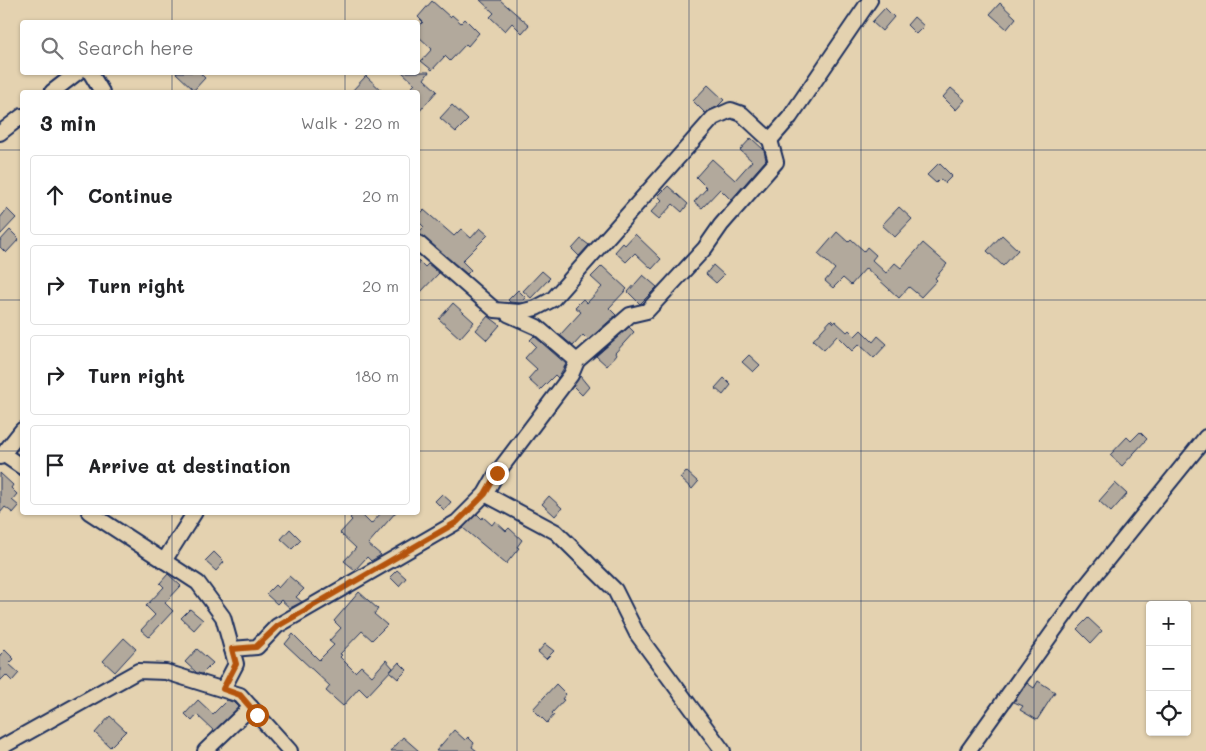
<!DOCTYPE html>
<meta charset="utf-8">
<style>
:root{--surface:#fff;--page:#f6f6f6;--text:#202124;--muted:#757577;--line:#e0e0e0}
body{margin:0;font-family:Mali,sans-serif;background:var(--page);color:var(--text)}
.controls{position:absolute;right:15px;bottom:15px;display:grid;overflow:hidden;border-radius:5px;box-shadow:0 1px 4px #0004}
.controls button{width:45px;height:45px;display:grid;place-items:center;padding:0;border:0;border-bottom:1px solid var(--line);background:var(--surface);color:var(--text);font:25px sans-serif}
.stop{position:absolute;width:15px;height:15px;margin:-11px;border:4px solid #b45309;border-radius:50%;background:#fff}
.stop.end{background:#b45309;border-color:#fff;box-shadow:0 1px 5px #0008}
.list{margin:0;padding:0;list-style:none}
h2{display:flex;justify-content:space-between;align-items:center;height:65px;margin:0;padding:0 20px;font-size:21px}
h2 small{font-size:16px;font-weight:400;color:var(--muted)}
.list li{display:grid;grid-template-columns:32px 1fr auto;gap:15px;align-items:center;box-sizing:border-box;height:80px;margin:0 10px 10px;padding:0 10px;border:1px solid var(--line);border-radius:5px}
.list b{display:block;font-size:19px;white-space:nowrap}
.list em{font-size:16px;font-style:normal;color:var(--muted)}
.icon{flex:none;width:28px;height:28px;fill:none;stroke:currentColor;stroke-width:2;stroke-linecap:round;stroke-linejoin:round}
.map{position:relative;flex:none;width:1206px;height:751px;overflow:hidden}
.search{position:absolute;background:var(--surface);box-shadow:0 1px 4px #0004;left:20px;top:20px;width:400px;height:55px;display:flex;align-items:center;gap:12px;box-sizing:border-box;padding:0 18px;border-radius:5px;color:var(--muted);font-size:19px}
.panel{position:absolute;background:var(--surface);box-shadow:0 1px 4px #0004;left:20px;top:90px;width:400px;height:425px;border-radius:5px}
.map>svg:first-child{display:block}
</style>
<div class="map">
<svg width="1206" height="751" viewBox="0 0 1206 751">
<rect width="100%" height="100%" fill="#e4d2b0"/>
<filter id="ink" filterUnits="userSpaceOnUse"><feTurbulence type="fractalNoise" baseFrequency=".02" numOctaves="2"/><feDisplacementMap in="SourceGraphic" scale="10" xChannelSelector="R" yChannelSelector="G"/><feConvolveMatrix kernelMatrix="1 2 1 2 8 2 1 2 1" color-interpolation-filters="sRGB"/></filter>
<g filter="url(#ink)">
<g fill="#b2a99c" stroke="#1b2f5e">
<polygon points="480,0 500,0 529,25 522,33 512,23 505,31 490,17 494,13"/>
<polygon points="432,1 450,17 452,15 461,23 465,19 479,33 468,46 466,44 450,61 445,56 432,70 421,61 432,49 418,36 418,27 423,22 418,17"/>
<polygon points="1000,3 1016,18 1007,29 990,14"/>
<polygon points="885,8 894,17 882,31 872,22"/>
<polygon points="914,17 924,26 916,34 907,25"/>
<polygon points="175,72 199,72 205,78 194,90"/>
<polygon points="402,72 429,72 424,79 437,91 418,113 418,92 413,92 410,89 415,84"/>
<polygon points="366,76 383,92 351,92"/>
<polygon points="708,85 724,100 717,107 705,113 693,101"/>
<polygon points="951,88 965,100 956,110 943,97"/>
<polygon points="452,105 468,120 456,132 440,118"/>
<polygon points="751,138 764,150 766,160 731,200 720,189 702,208 694,202 707,188 696,177 712,159 735,180 752,161 740,150"/>
<polygon points="939,163 952,176 945,183 940,179 936,183 927,175"/>
<polygon points="668,186 688,204 682,212 673,204 659,219 651,212 662,200 658,196"/>
<polygon points="899,207 912,219 895,237 882,225"/>
<polygon points="7,209 16,218 0,235 0,218"/>
<polygon points="424,210 454,236 461,229 471,238 480,228 488,235 462,261 471,270 467,274 418,233 424,227 418,221 418,216"/>
<polygon points="10,230 19,239 6,253 0,247 0,241"/>
<polygon points="837,232 848,242 851,239 864,251 867,247 876,255 872,260 886,273 895,263 901,268 923,243 947,264 935,278 937,280 921,297 909,287 899,298 866,268 851,285 843,278 833,288 825,281 835,269 818,254"/>
<polygon points="635,234 661,259 652,269 635,253 626,262 615,252 623,243 625,245"/>
<polygon points="1002,235 1018,250 1003,266 987,251"/>
<polygon points="581,239 589,245 579,256 572,249"/>
<polygon points="418,260 425,267 428,264 439,273 418,295"/>
<polygon points="713,265 724,275 716,283 706,274"/>
<polygon points="602,266 627,289 609,308 616,315 588,340 583,335 573,346 560,335 581,312 575,307 583,299 587,303 602,287 591,277"/>
<polygon points="542,271 550,278 531,298 523,291"/>
<polygon points="643,275 657,287 640,304 628,292"/>
<polygon points="518,290 526,298 521,303 510,302 508,300"/>
<polygon points="453,303 474,322 460,338 439,319"/>
<polygon points="488,316 500,325 487,340 476,330"/>
<polygon points="831,320 834,323 835,321 847,332 849,330 855,336 861,330 873,342 878,336 887,344 874,358 859,344 852,351 837,336 824,350 813,340"/>
<polygon points="629,327 634,332 615,353 616,355 607,366 596,356"/>
<polygon points="534,336 566,364 558,378 555,375 540,390 528,379 537,369 525,358 536,346 530,340"/>
<polygon points="749,355 760,365 753,372 742,362"/>
<polygon points="580,376 589,387 582,395 573,386"/>
<polygon points="724,378 731,385 723,395 715,388"/>
<polygon points="1140,432 1147,439 1122,466 1110,455 1127,437 1131,441"/>
<polygon points="686,471 698,482 692,489 680,478"/>
<polygon points="0,473 13,485 11,488 17,494 12,500 19,506 13,513 5,507 0,513"/>
<polygon points="1115,483 1127,494 1111,512 1099,501"/>
<polygon points="442,494 451,502 444,510 435,501"/>
<polygon points="549,496 562,508 555,516 542,504"/>
<polygon points="355,512 359,512 371,524 382,512 396,512 368,544 381,555 371,561 367,557 355,570 344,561 356,548 340,533 352,520 350,518"/>
<polygon points="477,514 482,519 483,517 492,525 495,521 506,531 509,528 522,540 517,547 519,548 506,564 463,528"/>
<polygon points="290,529 301,540 292,549 281,539"/>
<polygon points="214,552 224,562 216,571 205,561"/>
<polygon points="397,570 406,578 399,586 390,577"/>
<polygon points="168,574 181,586 165,603 173,611 149,637 141,630 155,615 146,606 164,587 160,583"/>
<polygon points="289,576 304,589 296,597 302,602 290,608 281,600 277,604 266,594 275,585 278,588"/>
<polygon points="359,592 378,609 374,614 387,625 372,640 362,631 340,654 342,655 340,657 355,672 361,666 372,676 386,660 393,668 367,696 359,688 343,706 326,691 330,686 285,644 293,634 319,660 334,645 329,641 341,628 334,621"/>
<polygon points="190,609 203,620 194,630 181,618"/>
<polygon points="1088,618 1102,631 1091,643 1077,629"/>
<polygon points="124,638 136,649 115,672 103,661"/>
<polygon points="545,644 554,651 546,659 538,652"/>
<polygon points="197,649 213,663 202,674 197,673 185,662"/>
<polygon points="5,650 14,659 9,664 19,673 12,681 6,675 0,681 0,655"/>
<polygon points="399,662 407,670 398,679 390,672"/>
<polygon points="1038,681 1055,692 1037,720 1020,710 1023,706 1014,702 1027,683 1034,688"/>
<polygon points="556,684 566,694 562,699 564,700 552,713 554,715 547,723 533,709"/>
<polygon points="198,700 213,714 227,700 235,703 239,707 214,731 197,715 192,721 185,714"/>
<polygon points="110,716 126,731 110,747 95,733"/>
<polygon points="454,730 465,740 468,737 474,743 472,747 477,751 436,751"/>
<polygon points="403,737 419,751 391,751"/>
</g>
<g fill="none" stroke-linecap="round" stroke-linejoin="round">
<g stroke="#1b2f5e" stroke-width="18">
<g id="minor">
<polyline points="90,72 102,92"/>
<polyline points="52,92 78,72"/>
<polyline points="0,133 22,116"/>
<polyline points="418,243 495,310 520,312 536,308 553,299 713,118 731,110 742,114 770,140 790,117 870,0"/>
<polyline points="508,314 537,327 577,361"/>
<polyline points="3,454 22,430"/>
<polyline points="0,457 3,454 22,467"/>
<polyline points="485,494 556,532 615,590 637,634 723,751"/>
<polyline points="89,512 198,583 223,617 236,664 223,689"/>
<polyline points="164,561 195,512"/>
<polyline points="232,649 257,647 277,626 457,522 485,494 497,473 571,375 577,361 630,315 647,311 705,248 721,225 776,162 770,140"/>
<polyline points="0,748 138,671 166,672 240,695 290,751"/>
<polyline points="205,751 251,707"/>
<polyline points="968,751 1085,587 1206,437"/>
</g>
</g>
<use href="#minor" stroke="#e4d2b0" stroke-width="14"/>
</g>
</g>
<g fill="none" stroke-linecap="round" stroke-linejoin="round" filter="url(#ink)">
<polyline stroke="#b45309" stroke-width="6" points="257,715 240,695 223,689 236,664 232,649 256,647 278,626 457,522 485,494 497,473"/>
</g>
<path fill="none" stroke="#1b2f5e" stroke-width="1" stroke-opacity="0.55" d="M172 0V22M345 0V22M517 0V751M689 0V751M861 0V751M1034 0V751M172 72V92M345 72V92M0 150H22M418 150H1206M0 300H22M418 300H1206M0 451H22M418 451H1206M172 512V751M345 512V751M0 601H1206"/>
</svg>
<div class="controls">
<button>+</button>
<button>−</button>
<button><svg class="icon" aria-label="locate" viewBox="0 0 24 24"><circle cx="12" cy="12" r="6"/><path d="M12 2v4M12 18v4M2 12h4M18 12h4"/></svg></button>
</div>
<div class="stop" style="left:257px;top:715px"></div>
<div class="stop end" style="left:497px;top:473px"></div>
<div class="search"><svg class="icon" aria-label="search" viewBox="0 0 24 24"><circle cx="10" cy="10" r="6"/><path d="M15 15l6 6"/></svg>Search here</div>
<section class="panel">
<h2>3 min<small>Walk · 220 m</small></h2>
<ul class="list">
<li><svg class="icon" aria-label="ahead" viewBox="0 0 24 24"><path d="M12 20V5M6 11l6-6 6 6"/></svg><div><b>Continue</b></div><em>20 m</em></li>
<li><svg class="icon" aria-label="right" viewBox="0 0 24 24"><path d="M7 20v-9h11M14 6l5 5-5 5"/></svg><div><b>Turn right</b></div><em>20 m</em></li>
<li><svg class="icon" aria-label="right" viewBox="0 0 24 24"><path d="M7 20v-9h11M14 6l5 5-5 5"/></svg><div><b>Turn right</b></div><em>180 m</em></li>
<li><svg class="icon" aria-label="arrive" viewBox="0 0 24 24"><path d="M6 21V4h12l-3 4 3 4H6"/></svg><div><b>Arrive at destination</b></div></li>
</ul>
</section>
</div>
